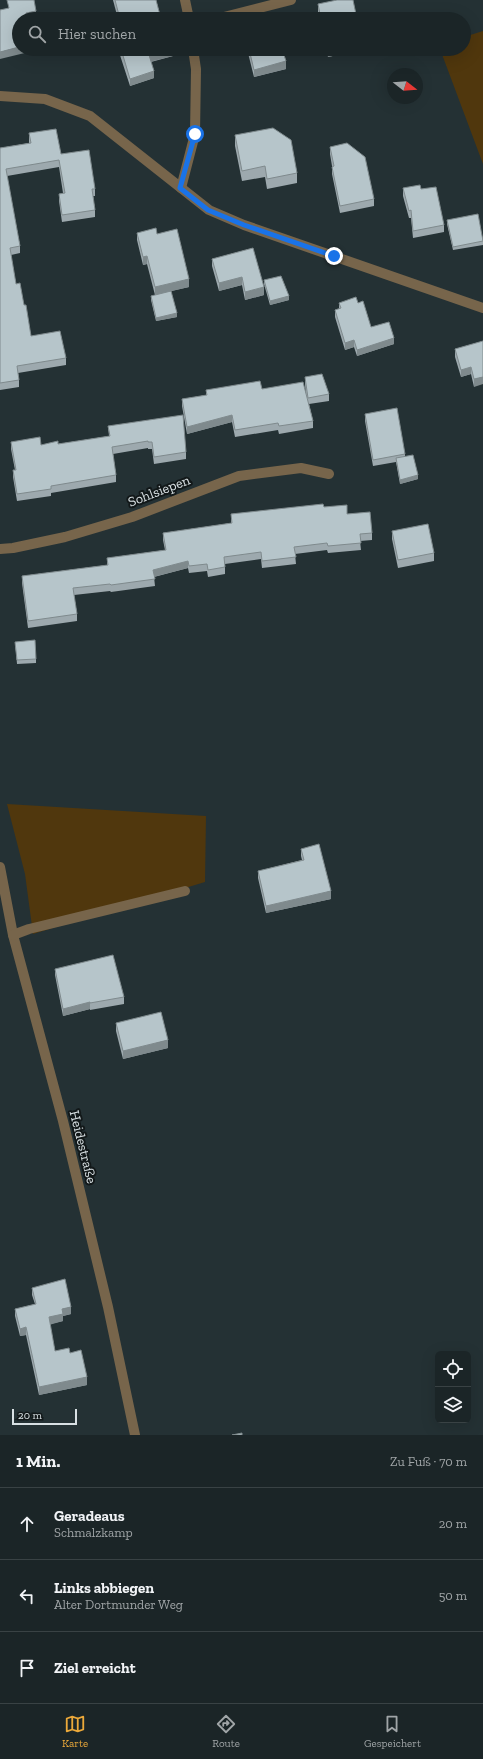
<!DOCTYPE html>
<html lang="de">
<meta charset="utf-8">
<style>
:root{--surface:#1b2527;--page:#242d2f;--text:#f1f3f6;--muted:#a0a5a7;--line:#394244;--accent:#eca93a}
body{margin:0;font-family:"Zilla Slab",serif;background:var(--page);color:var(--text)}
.controls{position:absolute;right:12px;bottom:12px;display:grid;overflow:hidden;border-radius:6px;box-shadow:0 4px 16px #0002}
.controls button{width:36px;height:36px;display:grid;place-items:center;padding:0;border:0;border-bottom:1px solid var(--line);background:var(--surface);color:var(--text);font:20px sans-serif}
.compass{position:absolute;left:387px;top:68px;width:36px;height:36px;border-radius:50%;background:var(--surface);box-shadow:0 4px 16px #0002;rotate:107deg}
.scale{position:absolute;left:12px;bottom:10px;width:65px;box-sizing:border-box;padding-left:4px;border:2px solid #d8e0e3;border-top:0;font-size:11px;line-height:14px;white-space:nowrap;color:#d8e0e3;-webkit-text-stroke:3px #121819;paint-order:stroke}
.stop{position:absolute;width:12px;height:12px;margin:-9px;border:3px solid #1a73e8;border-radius:50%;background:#fff}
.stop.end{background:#1a73e8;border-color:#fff;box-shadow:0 1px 4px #0008}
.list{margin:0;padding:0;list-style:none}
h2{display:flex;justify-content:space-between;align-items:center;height:52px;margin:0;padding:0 16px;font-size:17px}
h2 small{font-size:13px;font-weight:400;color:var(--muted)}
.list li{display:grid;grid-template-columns:26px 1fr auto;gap:12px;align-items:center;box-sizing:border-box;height:72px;padding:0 16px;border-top:1px solid var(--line)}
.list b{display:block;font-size:15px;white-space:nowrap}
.list p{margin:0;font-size:13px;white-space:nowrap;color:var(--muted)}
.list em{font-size:13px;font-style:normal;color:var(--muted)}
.icon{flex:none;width:22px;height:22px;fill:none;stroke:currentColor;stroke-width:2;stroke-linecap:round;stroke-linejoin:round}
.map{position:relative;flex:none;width:483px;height:1435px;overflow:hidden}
.search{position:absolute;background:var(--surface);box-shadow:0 4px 16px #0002;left:12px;right:12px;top:12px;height:44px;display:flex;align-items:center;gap:10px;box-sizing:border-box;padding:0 14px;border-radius:22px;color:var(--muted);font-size:15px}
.sheet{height:268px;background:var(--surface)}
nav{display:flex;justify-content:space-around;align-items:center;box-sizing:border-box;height:56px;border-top:1px solid var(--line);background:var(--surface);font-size:11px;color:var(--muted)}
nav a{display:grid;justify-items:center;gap:2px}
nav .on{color:var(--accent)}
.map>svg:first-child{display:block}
</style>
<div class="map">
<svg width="483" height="1435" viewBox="0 0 483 1435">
<rect width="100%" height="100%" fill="#243134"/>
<g fill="#50370d">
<polygon points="483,31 483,164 440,49 464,49 464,37"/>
<polygon points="7,804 206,816 205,882 33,934 25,874"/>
</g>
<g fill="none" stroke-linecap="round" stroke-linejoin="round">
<g stroke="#77654b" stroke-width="10">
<polyline points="185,0 189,19"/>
<polyline points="216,19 291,0"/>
<polyline points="0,96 45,99 90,116 209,210 244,225 483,308"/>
<polyline points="181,188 195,134 196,69 193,49"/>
<polyline points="0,549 13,548 65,537 132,517 239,476 301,468 329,474"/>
<polyline points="0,867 13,935 63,1121 108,1307 135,1435"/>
<polyline points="13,935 29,929 185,891"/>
</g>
</g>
<g fill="#9da9ae">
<polygon points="113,0 156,0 161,19 118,19"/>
<polygon points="318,4 357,19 319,19 318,12"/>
<polygon points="118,49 173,49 173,56 151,62 154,78 130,86"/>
<polygon points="247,49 282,49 286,69 254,77"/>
<polygon points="326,49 365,49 328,57"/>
<polygon points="29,133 61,154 95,189 95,196 93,196 95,210 95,217 62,222 59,201 59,194 63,193 59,167 7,176 20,246 20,253 11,255 16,284 24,305 31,336 66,358 66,365 18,373 19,380 19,387 0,390 0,148 29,143"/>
<polygon points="235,135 297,173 297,183 267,189 265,177 242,181 235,146"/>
<polygon points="330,147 374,199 374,206 340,213 332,174 332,166 330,154"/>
<polygon points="403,188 421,189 444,225 444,232 413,238 411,218 409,218 403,196"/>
<polygon points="447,220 483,241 483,245 453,250 447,224"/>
<polygon points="137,233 157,234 189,287 171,291 177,317 156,321 151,300 151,296 155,295 147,264 143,265 137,240"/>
<polygon points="253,248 264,295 245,300 242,285 219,291 212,266 212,259"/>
<polygon points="264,280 289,300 270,305 264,284"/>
<polygon points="339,303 358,303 371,327 394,344 357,356 354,347 345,350 335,317 335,310 339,309"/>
<polygon points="483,341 474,387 471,374 461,377 455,357 455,349"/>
<polygon points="305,377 329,394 329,401 309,404 313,421 313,428 279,434 278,430 235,437 232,422 187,434 182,406 182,399 206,395 206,390 262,389 306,396 305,384"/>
<polygon points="365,414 405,454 405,457 418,479 400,484 396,462 373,466 365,421"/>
<polygon points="108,426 186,452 186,459 154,464 152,449 148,449 148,448 113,454 116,475 116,482 51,493 51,496 17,501 13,477 13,470 15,470 11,449 11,442 41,445 58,444 109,436"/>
<polygon points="324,507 347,514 372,533 372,540 360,541 361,550 328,553 327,550 295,554 296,564 262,568 261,559 225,564 225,574 208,577 207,571 189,573 188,568 154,577 155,586 111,592 110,591 74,595 77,614 77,621 28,628 22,583 22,576 107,565 107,558 165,550 163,540 163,533 231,523 231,514"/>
<polygon points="392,531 434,553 434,561 398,568 392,539"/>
<polygon points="15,642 36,659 36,663 17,664"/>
<polygon points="301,849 331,899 266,913 258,878 258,871 302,860 301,856"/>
<polygon points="55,969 124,997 124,1004 90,1010 90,1009 63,1016 55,975"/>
<polygon points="116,1023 168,1048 123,1059 116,1031"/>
<polygon points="32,1288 71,1314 63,1316 63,1321 50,1324 55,1351 70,1353 87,1385 39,1395 26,1335 20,1336 15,1316 15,1309 35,1304 32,1295"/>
</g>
<g fill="#7f8a8d">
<polygon points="36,11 36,18 31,19 26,19 26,13"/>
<polygon points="19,47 19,49 33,49 33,51 0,59 0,52"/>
<polygon points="173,49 173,56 149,62 149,55"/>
<polygon points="331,49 365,49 328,57 328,50"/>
<polygon points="286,61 286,69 254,77 254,70"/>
<polygon points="154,71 154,78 130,86 130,79"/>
<polygon points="147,256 147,264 143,265 143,257"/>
<polygon points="242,277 242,285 219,291 219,283"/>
<polygon points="189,279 189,287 155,295 155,287"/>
<polygon points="264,287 264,295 245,300 245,292"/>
<polygon points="289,296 289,300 270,305 270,301"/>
<polygon points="177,313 177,317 156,321 156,318"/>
<polygon points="394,338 394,344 357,356 357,350"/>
<polygon points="354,340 354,347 345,350 345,343"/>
<polygon points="471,367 471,374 461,377 461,370"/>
<polygon points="483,377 483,384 474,387 474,379"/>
<polygon points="232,415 232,422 187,434 187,427"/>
<polygon points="418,475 418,479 400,484 400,480"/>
<polygon points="188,561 188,568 153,577 153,570"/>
<polygon points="331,891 331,899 266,913 266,906"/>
<polygon points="90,1002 90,1009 63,1016 63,1009"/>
<polygon points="168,1040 168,1048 123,1059 123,1051"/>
<polygon points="71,1307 71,1314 63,1316 63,1321 49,1325 49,1317 62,1309"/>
<polygon points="26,1327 26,1335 20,1336 20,1329"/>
<polygon points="87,1377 87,1385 39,1395 39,1387"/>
</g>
<g fill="#b6c5ca" stroke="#7f8a8d">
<polygon points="7,0 34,0 36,11 26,13 27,19 19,19 19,47 0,52 0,10 9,8"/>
<polygon points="115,0 156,0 161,19 120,19"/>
<polygon points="337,0 353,0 357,19 321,19 318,4"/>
<polygon points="121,49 173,49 149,55 154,71 130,79"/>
<polygon points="249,49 282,49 286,61 254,70"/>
<polygon points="273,128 291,140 297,173 267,179 265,166 242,171 235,135"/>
<polygon points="56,129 61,154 89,150 95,189 92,189 95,210 62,215 59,194 65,193 59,160 6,169 20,246 10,248 16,284 20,283 24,305 26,305 31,336 60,331 66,358 17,366 19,380 0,383 0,148 31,143 29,133"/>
<polygon points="347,143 365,157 374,199 340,206 332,167 334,166 330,147"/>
<polygon points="420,185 421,189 436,187 444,225 413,231 411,210 409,211 403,188"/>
<polygon points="478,214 483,241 453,247 447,220"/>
<polygon points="156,228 157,234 177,229 189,279 155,287 147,256 143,257 137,233"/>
<polygon points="253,248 264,287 245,292 242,277 219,283 212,259"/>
<polygon points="281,276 289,296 270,301 264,280"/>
<polygon points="171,291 177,313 156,318 151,296"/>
<polygon points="356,297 358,303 363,301 371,327 389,322 394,338 357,350 354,340 345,343 335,310 341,308 339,303"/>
<polygon points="483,341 483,377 474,379 471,367 461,370 455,349"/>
<polygon points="322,374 329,394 308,398 305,377"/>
<polygon points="260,381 262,389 303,382 313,421 279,426 278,423 235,430 232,415 187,427 182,399 207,395 206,390"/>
<polygon points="397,408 405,454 373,460 365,414"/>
<polygon points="183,415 186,452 154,457 152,442 148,442 148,441 112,447 116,475 51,486 51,489 17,494 13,470 16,470 11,442 40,437 41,445 58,441 58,444 110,436 108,426"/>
<polygon points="413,455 418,475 400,480 396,458"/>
<polygon points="323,504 324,507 347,505 347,514 370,512 372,533 360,534 361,543 328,546 327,543 294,547 296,557 262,561 261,552 224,557 225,567 208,570 207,564 189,566 188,561 153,570 155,579 111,585 110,584 73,588 77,614 28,621 22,576 108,565 107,558 166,550 163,533 232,523 231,514"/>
<polygon points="428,524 434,553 398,560 392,531"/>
<polygon points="35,640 36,659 17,660 15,642"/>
<polygon points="319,844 331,891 266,906 258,871 304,860 301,849"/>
<polygon points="113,955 124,997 90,1003 90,1002 63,1009 55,969"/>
<polygon points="161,1012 168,1040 123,1051 116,1023"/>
<polygon points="65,1279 71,1307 62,1309 63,1314 49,1317 55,1351 69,1348 70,1353 81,1350 87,1377 39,1387 26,1327 20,1329 15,1309 36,1304 32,1288"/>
<polygon points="242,1433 242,1435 232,1435"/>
</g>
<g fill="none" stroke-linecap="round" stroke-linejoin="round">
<polyline stroke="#1a73e8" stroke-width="5" points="195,134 180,188 208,210 244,225 334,256"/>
</g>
<g text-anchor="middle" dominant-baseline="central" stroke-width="4" stroke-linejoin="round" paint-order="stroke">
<g font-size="14" fill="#d8e0e3" stroke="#121819">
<text transform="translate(159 491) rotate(-21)">Sohlsiepen</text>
<text transform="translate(83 1147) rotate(76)">Heidestraße</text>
</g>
</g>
</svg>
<div class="controls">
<button><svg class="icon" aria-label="locate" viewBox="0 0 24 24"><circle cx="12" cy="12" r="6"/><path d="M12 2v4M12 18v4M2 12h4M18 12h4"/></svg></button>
<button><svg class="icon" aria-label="layers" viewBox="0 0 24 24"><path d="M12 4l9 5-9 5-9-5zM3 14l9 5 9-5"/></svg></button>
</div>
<svg class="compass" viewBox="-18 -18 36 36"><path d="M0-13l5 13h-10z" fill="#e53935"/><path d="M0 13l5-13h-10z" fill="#a0a5a7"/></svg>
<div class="scale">20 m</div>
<div class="stop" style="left:195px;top:134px"></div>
<div class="stop end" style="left:334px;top:256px"></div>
<div class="search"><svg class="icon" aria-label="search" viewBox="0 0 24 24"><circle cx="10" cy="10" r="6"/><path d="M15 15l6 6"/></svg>Hier suchen</div>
</div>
<section class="sheet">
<h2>1 Min.<small>Zu Fuß · 70 m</small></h2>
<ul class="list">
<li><svg class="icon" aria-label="ahead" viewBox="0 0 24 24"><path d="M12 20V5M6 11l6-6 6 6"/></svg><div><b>Geradeaus</b><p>Schmalzkamp</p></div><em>20 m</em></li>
<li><svg class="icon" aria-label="left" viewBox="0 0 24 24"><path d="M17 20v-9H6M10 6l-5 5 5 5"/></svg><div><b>Links abbiegen</b><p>Alter Dortmunder Weg</p></div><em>50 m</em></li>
<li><svg class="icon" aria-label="arrive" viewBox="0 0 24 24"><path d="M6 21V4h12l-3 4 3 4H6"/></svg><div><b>Ziel erreicht</b></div></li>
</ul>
</section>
<nav>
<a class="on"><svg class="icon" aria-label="map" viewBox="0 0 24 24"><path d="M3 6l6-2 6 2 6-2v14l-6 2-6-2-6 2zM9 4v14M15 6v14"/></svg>Karte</a>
<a><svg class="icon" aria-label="directions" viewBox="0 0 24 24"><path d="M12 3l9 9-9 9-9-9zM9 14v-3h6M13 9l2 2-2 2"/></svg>Route</a>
<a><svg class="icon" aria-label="saved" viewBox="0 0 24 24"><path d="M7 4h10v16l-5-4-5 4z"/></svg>Gespeichert</a>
</nav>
